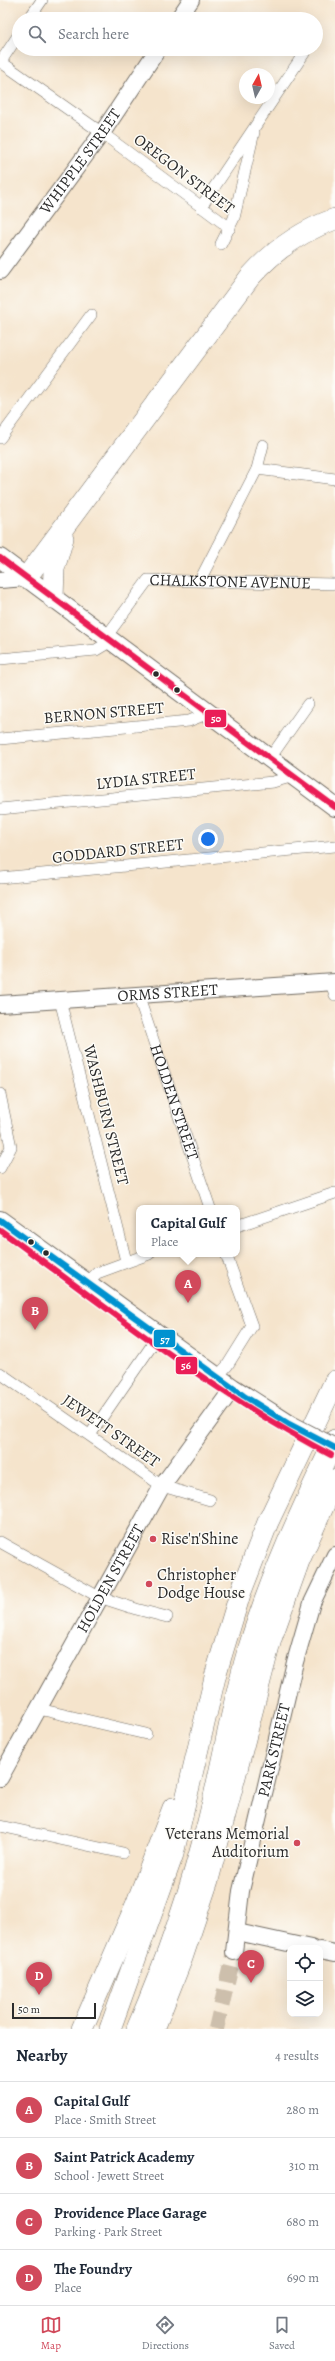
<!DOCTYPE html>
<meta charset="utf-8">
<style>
:root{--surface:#fff;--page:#f2f2f3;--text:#1f2937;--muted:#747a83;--line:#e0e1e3;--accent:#d1495b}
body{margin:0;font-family:Alegreya,serif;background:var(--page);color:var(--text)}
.controls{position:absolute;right:12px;bottom:12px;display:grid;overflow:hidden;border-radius:8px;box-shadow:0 4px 16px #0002}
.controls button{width:36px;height:36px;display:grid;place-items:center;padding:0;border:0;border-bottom:1px solid var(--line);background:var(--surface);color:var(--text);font:20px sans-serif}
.compass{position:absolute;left:239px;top:68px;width:36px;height:36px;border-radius:50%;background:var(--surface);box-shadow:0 4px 16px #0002;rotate:8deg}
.scale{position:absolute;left:12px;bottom:10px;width:84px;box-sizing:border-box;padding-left:4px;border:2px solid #2b2b2b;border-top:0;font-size:11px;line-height:14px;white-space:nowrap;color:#2b2b2b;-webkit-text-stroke:3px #fdfcf7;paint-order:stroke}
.you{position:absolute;left:208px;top:839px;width:14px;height:14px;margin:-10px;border:3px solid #fff;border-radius:50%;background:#1a73e8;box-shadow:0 0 0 6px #1a73e833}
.badge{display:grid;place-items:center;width:26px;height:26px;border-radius:50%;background:var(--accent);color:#fff;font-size:13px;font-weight:700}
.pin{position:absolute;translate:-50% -33px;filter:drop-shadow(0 1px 2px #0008)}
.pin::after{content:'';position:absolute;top:21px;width:14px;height:12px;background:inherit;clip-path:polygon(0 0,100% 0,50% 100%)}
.popup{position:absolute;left:136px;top:1205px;width:104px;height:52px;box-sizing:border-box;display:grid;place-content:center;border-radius:8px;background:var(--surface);filter:drop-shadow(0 1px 3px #0005);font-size:13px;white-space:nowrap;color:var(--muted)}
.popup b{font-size:15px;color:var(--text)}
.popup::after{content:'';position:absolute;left:50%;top:100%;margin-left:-8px;border:8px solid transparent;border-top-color:var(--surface)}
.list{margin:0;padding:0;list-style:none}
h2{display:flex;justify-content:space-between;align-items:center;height:52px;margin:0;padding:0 16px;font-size:17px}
h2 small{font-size:13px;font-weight:400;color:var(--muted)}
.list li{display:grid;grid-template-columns:26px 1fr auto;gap:12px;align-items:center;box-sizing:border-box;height:56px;padding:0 16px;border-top:1px solid var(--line)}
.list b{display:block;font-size:15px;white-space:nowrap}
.list p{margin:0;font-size:13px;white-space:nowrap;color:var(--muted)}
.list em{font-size:13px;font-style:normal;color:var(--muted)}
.icon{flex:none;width:22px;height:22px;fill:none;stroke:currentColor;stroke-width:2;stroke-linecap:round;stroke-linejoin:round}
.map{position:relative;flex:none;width:335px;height:2029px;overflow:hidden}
.search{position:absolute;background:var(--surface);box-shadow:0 4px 16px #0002;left:12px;right:12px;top:12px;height:44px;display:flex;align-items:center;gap:10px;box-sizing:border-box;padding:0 14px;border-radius:22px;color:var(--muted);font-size:15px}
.sheet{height:276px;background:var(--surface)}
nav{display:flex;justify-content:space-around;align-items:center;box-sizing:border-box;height:56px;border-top:1px solid var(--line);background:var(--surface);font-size:11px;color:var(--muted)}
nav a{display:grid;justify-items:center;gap:2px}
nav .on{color:var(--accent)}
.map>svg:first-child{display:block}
</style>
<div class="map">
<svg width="335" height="2029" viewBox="0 0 335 2029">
<rect width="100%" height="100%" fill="#fdfcf7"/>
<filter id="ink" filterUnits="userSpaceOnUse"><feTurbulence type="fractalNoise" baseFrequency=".025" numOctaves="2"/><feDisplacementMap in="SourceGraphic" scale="8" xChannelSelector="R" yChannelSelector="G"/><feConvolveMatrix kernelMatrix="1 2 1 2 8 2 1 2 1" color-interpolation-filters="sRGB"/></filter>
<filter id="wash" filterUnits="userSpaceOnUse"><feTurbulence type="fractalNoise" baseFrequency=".012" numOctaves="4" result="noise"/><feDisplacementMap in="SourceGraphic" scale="16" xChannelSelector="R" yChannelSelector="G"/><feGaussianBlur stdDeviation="0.9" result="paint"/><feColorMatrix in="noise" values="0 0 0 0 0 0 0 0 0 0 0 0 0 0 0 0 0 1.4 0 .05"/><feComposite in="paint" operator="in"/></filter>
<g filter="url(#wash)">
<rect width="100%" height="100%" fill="#f5e4cc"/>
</g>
<g filter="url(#ink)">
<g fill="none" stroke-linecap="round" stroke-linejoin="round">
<polyline stroke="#cdbfac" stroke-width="16" stroke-dasharray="16 8" stroke-linecap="butt" points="216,2029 234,1952"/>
<g stroke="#726c63" stroke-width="12">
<g id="street">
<polyline points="29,19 42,0"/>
<polyline points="1,62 102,133 230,228"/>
<polyline points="0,63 19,34"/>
<polyline points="201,207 307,49"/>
<polyline points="221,244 234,218 254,132"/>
<polyline points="0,438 91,315"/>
<polyline points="257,469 335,479"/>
<polyline points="200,580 257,469 263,445"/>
<path id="s1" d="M106 637 148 580 335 584"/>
<polyline points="0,659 96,650 111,641"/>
<polyline points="0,739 189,721 209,713"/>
<polyline points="270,758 308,704"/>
<polyline points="0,809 273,782 294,776"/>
<polyline points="0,878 335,846"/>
<polyline points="331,983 335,995"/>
<path id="s2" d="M138 995 210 1208"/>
<polyline points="60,1000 126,1261"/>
<polyline points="0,1094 11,1147 0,1168"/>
<polyline points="237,1226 335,1193"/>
<polyline points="87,1283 97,1273 149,1254"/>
<polyline points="0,1373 162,1486 210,1500"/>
<polyline points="217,1377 227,1366 252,1326 226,1254"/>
<polyline points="90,1435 159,1335"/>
<polyline points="0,1542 99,1597 136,1609 167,1617"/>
<polyline points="39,1709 146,1734"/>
<polyline points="0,1826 123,1853"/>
</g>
</g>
<g stroke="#726c63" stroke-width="18">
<g id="secondary">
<polyline points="178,19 191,0"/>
<path id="s3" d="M0 271 102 133 158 49"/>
<polyline points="0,580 26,578"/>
<path id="s4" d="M0 1004 335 982"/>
<path id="s5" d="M0 1778 162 1486 233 1388"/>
<polyline points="237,1932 311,1948"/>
<polyline points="320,1950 335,1953"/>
<path id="s6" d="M234 1952 241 1891 295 1662 312 1603 335 1555"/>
</g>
</g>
<g stroke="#726c63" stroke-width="20">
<g id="primary">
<polyline points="0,558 335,807"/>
<polyline points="0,1220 233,1388 289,1424"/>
</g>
</g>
<g stroke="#726c63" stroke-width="22">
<g id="highway">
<path d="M26 578 250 277C274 250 301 231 335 219"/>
<polyline points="53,598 54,569 63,538"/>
<polyline points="82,2029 136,1905 173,1808"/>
<polyline points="110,2029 173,1854 216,1673 240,1594 268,1522 335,1381"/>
<path d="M137 2029C166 1962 190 1893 208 1822 222 1766 231 1709 247 1654 269 1580 301 1510 335 1440"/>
<polyline points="154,2029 182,1958 208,1880 271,1639 299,1561 335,1480"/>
</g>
</g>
<use href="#street" stroke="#fff" stroke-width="11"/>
<use href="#secondary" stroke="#fff" stroke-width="16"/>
<use href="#primary" stroke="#fff" stroke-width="18"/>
<use href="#highway" stroke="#fff" stroke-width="21"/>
<g stroke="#726c63" stroke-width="20" stroke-linecap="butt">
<polyline id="primary-bridge" points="289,1424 335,1448"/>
</g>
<use href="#primary-bridge" stroke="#fff" stroke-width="18"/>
<g stroke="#fdfcf7" stroke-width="9">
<polyline id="bus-1" points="0,558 335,807"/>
</g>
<g stroke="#fdfcf7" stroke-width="9">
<polyline id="bus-2" points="0,1220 244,1396 289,1424 335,1448"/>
</g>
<g stroke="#fdfcf7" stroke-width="9">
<path id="bus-3" d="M0 1230C108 1308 214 1394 331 1455"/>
</g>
<use href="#bus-1" stroke="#ea1d57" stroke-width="6"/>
<use href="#bus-2" stroke="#0092d0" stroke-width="6"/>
<use href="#bus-3" stroke="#ea1d57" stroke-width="6"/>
</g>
</g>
<g fill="#2b2b2b" stroke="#fdfcf7" stroke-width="1.5">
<circle cx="156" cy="674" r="3.5"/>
<circle cx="177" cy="690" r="3.5"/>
<circle cx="31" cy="1242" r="3.5"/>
<circle cx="46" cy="1253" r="3.5"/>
</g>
<g fill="#d1495b" stroke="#fdfcf7" stroke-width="1.5">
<circle cx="153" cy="1539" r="4"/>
<circle cx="149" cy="1584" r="4"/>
<circle cx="297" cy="1843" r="4"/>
</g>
<g text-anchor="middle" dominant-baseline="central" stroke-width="3" stroke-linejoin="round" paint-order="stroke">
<g font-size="16" fill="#2b2b2b" stroke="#fdfcf7">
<text stroke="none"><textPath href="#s3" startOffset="136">WHIPPLE STREET</textPath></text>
<text transform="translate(184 174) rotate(37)">OREGON STREET</text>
<text stroke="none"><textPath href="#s1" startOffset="153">CHALKSTONE AVENUE</textPath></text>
<text transform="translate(104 713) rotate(-5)">BERNON STREET</text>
<text transform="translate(146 779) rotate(-6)">LYDIA STREET</text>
<text transform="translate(118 851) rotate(-6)">GODDARD STREET</text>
<text stroke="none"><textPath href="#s4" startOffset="168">ORMS STREET</textPath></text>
<text stroke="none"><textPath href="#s2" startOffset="113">HOLDEN STREET</textPath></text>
<text transform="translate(106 1115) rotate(76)">WASHBURN STREET</text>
<text transform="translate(111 1431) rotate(35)">JEWETT STREET</text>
<text stroke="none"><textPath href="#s5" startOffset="228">HOLDEN STREET</textPath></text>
<text stroke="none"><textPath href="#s6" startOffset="206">PARK STREET</textPath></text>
</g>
<g font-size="16" fill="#2b2b2b" stroke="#fdfcf7" text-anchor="start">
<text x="161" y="1539">Rise'n'Shine</text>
<text x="157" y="1575">Christopher<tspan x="157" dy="18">Dodge House</tspan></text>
<text x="289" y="1834" text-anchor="end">Veterans Memorial<tspan x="289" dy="18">Auditorium</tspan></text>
</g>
</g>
<g stroke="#fdfcf7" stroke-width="1.5">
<rect x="204" y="709" width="23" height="19" rx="4" fill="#ea1d57"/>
<rect x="153" y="1329" width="23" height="19" rx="4" fill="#0092d0"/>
<rect x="175" y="1356" width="23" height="19" rx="4" fill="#ea1d57"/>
</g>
<g font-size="11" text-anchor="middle" font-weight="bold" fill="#fff">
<text x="216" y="722">50</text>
<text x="165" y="1343">57</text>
<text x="186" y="1369">56</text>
</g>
</svg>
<div class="controls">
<button><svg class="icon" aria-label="locate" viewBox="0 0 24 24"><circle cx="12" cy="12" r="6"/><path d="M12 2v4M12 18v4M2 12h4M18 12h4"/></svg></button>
<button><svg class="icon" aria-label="layers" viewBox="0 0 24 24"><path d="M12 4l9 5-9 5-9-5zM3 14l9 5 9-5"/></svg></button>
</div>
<svg class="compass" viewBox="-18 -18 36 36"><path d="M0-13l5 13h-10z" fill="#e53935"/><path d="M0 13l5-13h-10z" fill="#747a83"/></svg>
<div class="scale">50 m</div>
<div class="you"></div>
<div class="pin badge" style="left:188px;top:1303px">A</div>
<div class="popup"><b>Capital Gulf</b>Place</div>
<div class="pin badge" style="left:35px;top:1330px">B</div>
<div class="pin badge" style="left:251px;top:1983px">C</div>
<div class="pin badge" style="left:39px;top:1995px">D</div>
<div class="search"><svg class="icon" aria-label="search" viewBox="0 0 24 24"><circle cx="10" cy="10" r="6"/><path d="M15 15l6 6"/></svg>Search here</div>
</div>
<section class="sheet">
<h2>Nearby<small>4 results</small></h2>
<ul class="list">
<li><span class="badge">A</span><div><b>Capital Gulf</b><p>Place · Smith Street</p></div><em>280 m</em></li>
<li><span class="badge">B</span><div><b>Saint Patrick Academy</b><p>School · Jewett Street</p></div><em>310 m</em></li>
<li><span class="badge">C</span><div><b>Providence Place Garage</b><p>Parking · Park Street</p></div><em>680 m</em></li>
<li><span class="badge">D</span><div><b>The Foundry</b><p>Place</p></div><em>690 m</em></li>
</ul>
</section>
<nav>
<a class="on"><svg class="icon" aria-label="map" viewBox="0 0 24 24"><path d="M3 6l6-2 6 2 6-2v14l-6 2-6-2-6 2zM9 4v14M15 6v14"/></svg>Map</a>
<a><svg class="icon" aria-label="directions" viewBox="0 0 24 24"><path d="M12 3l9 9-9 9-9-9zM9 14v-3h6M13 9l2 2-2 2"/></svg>Directions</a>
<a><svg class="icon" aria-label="saved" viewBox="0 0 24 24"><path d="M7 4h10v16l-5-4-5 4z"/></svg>Saved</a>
</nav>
